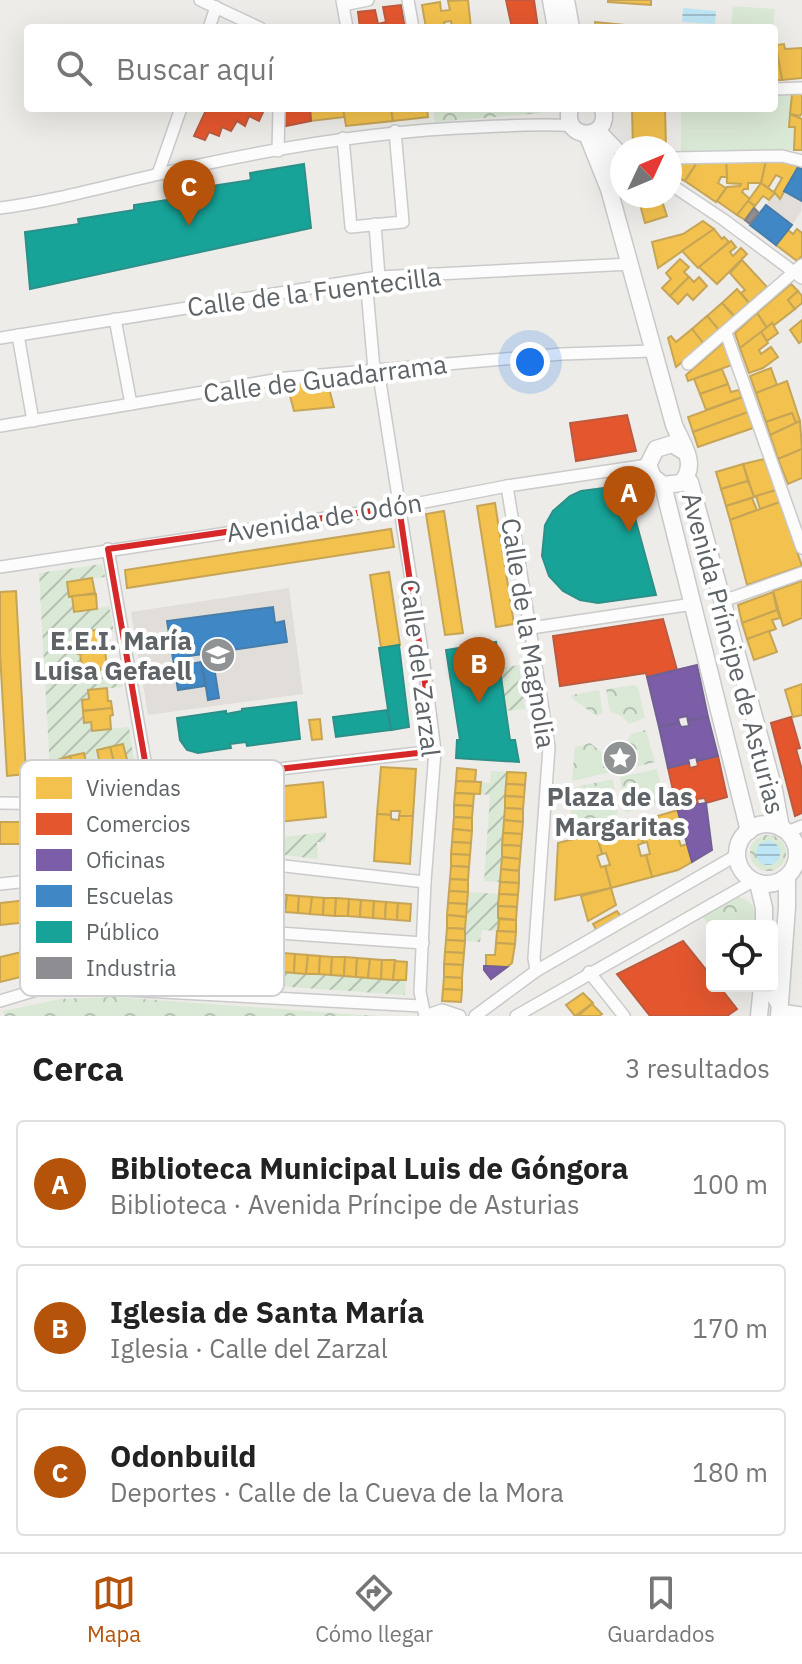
<!DOCTYPE html>
<html lang="es">
<meta charset="utf-8">
<style>
:root{--surface:#fff;--page:#f2f2f2;--text:#222;--muted:#767676;--line:#e0e0e0;--accent:#b45309}
body{margin:0;font-family:"IBM Plex Sans",sans-serif;background:var(--page);color:var(--text)}
.controls{position:absolute;right:24px;bottom:24px;display:grid;overflow:hidden;border-radius:8px;box-shadow:0 8px 32px #0002}
.controls button{width:72px;height:72px;display:grid;place-items:center;padding:0;border:0;border-bottom:2px solid var(--line);background:var(--surface);color:var(--text);font:40px sans-serif}
.compass{position:absolute;left:610px;top:136px;width:72px;height:72px;border-radius:50%;background:var(--surface);box-shadow:0 8px 32px #0002;rotate:46deg}
.you{position:absolute;left:530px;top:362px;width:28px;height:28px;margin:-20px;border:6px solid #fff;border-radius:50%;background:#1a73e8;box-shadow:0 0 0 12px #1a73e833}
.badge{display:grid;place-items:center;width:52px;height:52px;border-radius:50%;background:var(--accent);color:#fff;font-size:26px;font-weight:700}
.pin{position:absolute;translate:-50% -66px;filter:drop-shadow(0 2px 4px #0008)}
.pin::after{content:'';position:absolute;top:42px;width:28px;height:24px;background:inherit;clip-path:polygon(0 0,100% 0,50% 100%)}
.list{margin:0;padding:0;list-style:none}
h2{display:flex;justify-content:space-between;align-items:center;height:104px;margin:0;padding:0 32px;font-size:34px}
h2 small{font-size:26px;font-weight:400;color:var(--muted)}
.list li{display:grid;grid-template-columns:52px 1fr auto;gap:24px;align-items:center;box-sizing:border-box;height:128px;margin:0 16px 16px;padding:0 16px;border:2px solid var(--line);border-radius:8px}
.list b{display:block;font-size:30px;white-space:nowrap}
.list p{margin:0;font-size:26px;white-space:nowrap;color:var(--muted)}
.list em{font-size:26px;font-style:normal;color:var(--muted)}
.icon{flex:none;width:44px;height:44px;fill:none;stroke:currentColor;stroke-width:2;stroke-linecap:round;stroke-linejoin:round}
.map{position:relative;flex:none;width:802px;height:1016px;overflow:hidden}
.search{position:absolute;background:var(--surface);box-shadow:0 8px 32px #0002;left:24px;right:24px;top:24px;height:88px;display:flex;align-items:center;gap:20px;box-sizing:border-box;padding:0 28px;border-radius:8px;color:var(--muted);font-size:30px}
.sheet{height:536px;background:var(--surface)}
nav{display:flex;justify-content:space-around;align-items:center;box-sizing:border-box;height:112px;border-top:2px solid var(--line);background:var(--surface);font-size:22px;color:var(--muted)}
nav a{display:grid;justify-items:center;gap:4px}
nav .on{color:var(--accent)}
.map>svg:first-child{display:block}
</style>
<div class="map">
<svg width="802" height="1016" viewBox="0 0 802 1016">
<defs>
<pattern id="park-crowns" width="20" height="18" patternUnits="userSpaceOnUse" patternTransform="scale(2)"><rect width="20" height="18" fill="#dae9d5"/><path d="M2 6a3 3 0 1 1 6 0M12 15a3 3 0 1 1 6 0" fill="none" stroke="#b4c0b1"/></pattern>
<pattern id="garden-furrows" width="10" height="10" patternUnits="userSpaceOnUse" patternTransform="scale(2)"><rect width="10" height="10" fill="#dae9d5"/><path d="M-1 1l2-2M0 10L10 0M9 11l2-2" fill="none" stroke="#b4c0b1"/></pattern>
<pattern id="water-rules" width="6" height="5" patternUnits="userSpaceOnUse" patternTransform="scale(2)"><rect width="6" height="5" fill="#bfe6f6"/><path d="M0 2.5h6" fill="none" stroke="#9ebecb"/></pattern>
</defs>
<rect width="100%" height="100%" fill="#eeece9"/>
<g fill="#e1ded9">
<polygon points="784,191 802,201 801,212 792,225 766,205 774,194 780,198"/>
<polygon points="289,588 303,694 148,715 131,612"/>
</g>
<g fill="#dae9d5">
<polygon points="733,6 775,9 773,28 731,26"/>
<polygon points="792,94 789,127 795,127 794,150 681,152 681,108 774,108 774,95"/>
</g>
<g fill="url(#park-crowns)">
<polygon points="433,108 519,108 543,113 435,122"/>
<polygon points="634,685 638,687 645,718 629,724 622,716 610,712 606,689"/>
<polygon points="599,690 603,713 596,716 572,698 571,695"/>
<polygon points="646,730 655,762 619,771 616,754 626,747 631,734"/>
<polygon points="590,743 603,753 609,755 612,772 572,781 575,747"/>
<polygon points="657,769 664,798 661,803 625,813 620,777"/>
<polygon points="613,779 618,815 570,828 572,788"/>
<circle cx="768" cy="853" r="18"/>
<path d="M739 897C755 903 756 910 757 926H712V929L702 916Z"/>
<polygon points="115,997 376,1016 4,1016 3,1011 60,999"/>
</g>
<g fill="url(#garden-furrows)">
<polygon points="102,564 105,577 67,582 75,612 109,606 114,632 102,633 100,629 75,634 83,672 100,668 106,669 105,661 118,660 123,687 88,690 89,699 82,700 84,722 91,722 92,731 129,727 135,767 129,767 123,744 97,750 100,764 87,767 83,753 57,759 62,782 70,781 71,788 51,789 39,573"/>
<polygon points="519,665 525,709 506,711 500,668"/>
<polygon points="491,771 507,772 500,882 484,881 490,795 480,794 481,782 490,783"/>
<polygon points="326,832 325,842 317,842 318,859 225,848 224,840 254,838 255,840"/>
<polygon points="468,892 499,894 498,931 482,930 480,942 465,941"/>
<polygon points="207,967 406,980 405,995 206,981"/>
</g>
<g fill="url(#water-rules)">
<polygon points="683,8 716,11 715,24 682,22"/>
<circle cx="768" cy="853" r="12"/>
</g>
<g fill="#f2c14e" stroke="#c6a556" stroke-width="2">
<polygon points="468,0 471,28 452,28 451,21 444,22 445,28 426,28 422,5 440,2 441,11 450,10 448,1"/>
<polygon points="608,0 651,0 651,5 608,2"/>
<polygon points="595,22 655,28 596,28"/>
<polygon points="784,44 785,49 802,48 802,78 782,80 776,45"/>
<polygon points="774,53 777,53 782,80 774,80"/>
<polygon points="792,94 802,94 802,113 800,116 790,114"/>
<polygon points="310,108 343,108 345,117 311,121"/>
<polygon points="343,108 391,108 393,121 346,126"/>
<polygon points="391,108 427,108 428,117 393,121"/>
<polygon points="632,108 665,108 666,148 633,148"/>
<polygon points="790,114 802,119 802,150 794,150 795,127 789,127"/>
<polygon points="784,159 798,167 780,199 774,192 782,178 776,175 768,188 761,183 766,160"/>
<polygon points="678,160 698,161 685,181 674,176"/>
<polygon points="766,160 761,183 748,183 748,189 744,189 742,192 750,199 737,215 717,201 727,187 740,186 741,184 727,183 726,161"/>
<polygon points="698,161 726,161 727,177 721,177 718,183 726,188 716,202 685,181"/>
<polygon points="761,183 775,193 769,200 763,196 755,206 748,201"/>
<polygon points="657,196 658,202 662,201 667,216 645,223 639,201"/>
<polygon points="748,201 755,206 745,220 737,215"/>
<polygon points="703,221 714,229 658,268 652,242 683,234"/>
<polygon points="714,229 722,239 724,237 729,242 698,268 682,251"/>
<polygon points="797,229 802,233 802,256 797,261 776,245 788,230 793,234"/>
<polygon points="731,241 736,247 730,252 733,256 741,248 747,254 717,284 699,267"/>
<polygon points="680,259 689,267 684,272 689,277 670,296 662,288 671,279 666,273"/>
<polygon points="742,260 767,287 749,303 741,293 745,290 730,273"/>
<polygon points="689,277 694,282 699,277 707,286 693,300 687,294 678,304 670,296"/>
<polygon points="791,284 798,291 788,300 795,309 773,326 772,323 767,328 757,313"/>
<polygon points="737,289 749,303 734,316 722,303"/>
<polygon points="798,291 802,296 802,303 795,309 788,300"/>
<polygon points="722,303 734,316 719,330 707,316"/>
<polygon points="757,313 767,328 740,348 735,333"/>
<polygon points="707,316 719,330 704,344 692,329"/>
<polygon points="802,320 802,341 799,343 790,330"/>
<polygon points="772,323 778,333 767,341 761,332"/>
<polygon points="692,329 704,344 676,367 668,338 671,336 676,342"/>
<polygon points="761,332 768,343 759,350 761,354 771,347 778,357 763,368 749,373 740,348"/>
<polygon points="724,342 732,365 688,381 686,375"/>
<polygon points="771,368 777,385 756,393 750,376"/>
<polygon points="722,369 728,384 700,394 694,379"/>
<polygon points="327,381 334,407 294,411 287,385"/>
<polygon points="787,381 800,421 796,423 792,413 766,422 756,393"/>
<polygon points="728,384 731,392 739,390 742,397 706,410 700,394"/>
<polygon points="743,397 748,412 693,432 688,417"/>
<polygon points="748,412 753,428 698,447 693,432"/>
<polygon points="792,413 796,423 770,435 766,422"/>
<polygon points="800,421 802,449 778,459 770,435"/>
<polygon points="802,449 802,478 788,484 778,459"/>
<polygon points="764,459 776,490 754,497 743,464"/>
<polygon points="743,464 748,481 721,489 716,472"/>
<polygon points="748,481 754,497 726,506 721,489"/>
<polygon points="776,490 780,502 760,509 756,496"/>
<polygon points="752,498 757,510 730,520 726,506"/>
<polygon points="780,502 802,566 747,585 730,520"/>
<polygon points="495,503 514,624 496,627 477,506"/>
<polygon points="444,511 463,633 445,635 426,514"/>
<polygon points="391,529 394,547 127,588 125,570"/>
<polygon points="389,572 400,645 381,648 370,575"/>
<polygon points="92,578 95,593 69,597 67,582"/>
<polygon points="802,581 802,618 783,626 773,591"/>
<polygon points="16,591 26,774 7,776 0,653 0,592"/>
<polygon points="773,592 777,610 742,623 738,605"/>
<polygon points="96,594 97,609 74,612 72,596"/>
<polygon points="777,610 780,618 772,620 776,629 747,639 742,623"/>
<polygon points="101,629 105,649 78,654 74,634"/>
<polygon points="769,631 777,652 754,660 747,639"/>
<polygon points="105,649 107,669 100,670 100,668 83,672 80,654"/>
<polygon points="802,684 802,715 793,717 785,690"/>
<polygon points="107,688 108,701 111,701 112,708 83,711 82,700 89,699 88,690"/>
<polygon points="112,708 113,715 110,716 111,729 92,731 91,722 84,723 83,711"/>
<polygon points="320,719 322,739 312,740 309,720"/>
<polygon points="123,744 129,767 116,770 110,747"/>
<polygon points="110,747 116,770 102,773 97,750"/>
<polygon points="84,753 89,776 76,780 70,756"/>
<polygon points="70,756 76,780 62,782 57,760"/>
<polygon points="381,767 416,769 413,816 399,816 400,811 391,811 391,815 377,814"/>
<polygon points="457,768 476,770 475,782 456,781"/>
<polygon points="507,772 526,773 525,785 506,784"/>
<polygon points="456,781 481,782 480,794 455,793"/>
<polygon points="323,782 326,817 279,822 278,809 282,808 281,800 277,800 276,787"/>
<polygon points="506,784 525,785 524,797 505,796"/>
<polygon points="455,793 474,794 473,806 454,805"/>
<polygon points="505,796 524,797 523,809 505,808"/>
<polygon points="454,805 473,806 472,818 454,817"/>
<polygon points="505,808 523,809 523,822 504,820"/>
<polygon points="678,810 684,832 677,834 681,846 687,844 692,862 678,870 652,877 646,855 650,854 647,842 643,843 637,822"/>
<polygon points="377,814 391,815 391,819 399,820 399,816 413,816 410,864 374,861"/>
<polygon points="454,817 472,818 472,831 453,829"/>
<polygon points="504,820 523,822 522,834 503,833"/>
<rect x="0" y="822" width="53" height="22"/>
<polygon points="637,822 643,843 638,845 641,856 646,855 652,877 611,888 605,866 610,865 606,853 602,854 596,833"/>
<polygon points="453,829 472,831 471,843 452,842"/>
<polygon points="503,833 522,834 521,846 502,845"/>
<polygon points="596,833 602,854 597,856 601,867 605,866 611,888 555,900 558,843"/>
<polygon points="452,842 471,843 470,855 451,854"/>
<polygon points="502,845 521,846 520,859 502,857"/>
<polygon points="451,854 470,855 469,867 451,866"/>
<polygon points="502,857 520,859 519,871 501,869"/>
<polygon points="451,866 469,867 468,880 450,879"/>
<polygon points="501,869 519,871 519,883 500,882"/>
<polygon points="450,879 468,880 468,892 449,891"/>
<polygon points="500,882 519,883 518,895 499,894"/>
<polygon points="611,888 616,905 588,921 581,896"/>
<polygon points="449,891 468,892 467,904 448,903"/>
<polygon points="274,894 287,895 285,912 273,911"/>
<polygon points="499,894 518,895 517,907 498,906"/>
<polygon points="287,895 299,896 298,913 285,912"/>
<polygon points="299,896 312,897 310,914 298,913"/>
<polygon points="312,897 324,898 323,915 310,914"/>
<polygon points="324,898 336,898 335,916 323,915"/>
<polygon points="336,898 349,899 348,916 335,916"/>
<polygon points="36,899 38,921 0,925 0,903"/>
<polygon points="349,899 361,900 360,917 348,916"/>
<polygon points="361,900 374,901 373,918 360,917"/>
<polygon points="374,901 386,902 385,919 373,918"/>
<polygon points="386,902 398,903 397,920 385,919"/>
<polygon points="398,903 411,904 410,921 397,920"/>
<polygon points="448,903 467,904 466,917 447,915"/>
<polygon points="498,906 517,907 516,920 498,918"/>
<polygon points="617,911 623,919 598,933 593,924"/>
<polygon points="447,915 466,917 465,929 447,928"/>
<polygon points="499,919 516,920 516,932 498,931"/>
<polygon points="447,928 465,929 465,941 446,940"/>
<polygon points="497,931 516,932 515,944 496,943"/>
<polygon points="446,940 465,941 464,953 445,952"/>
<polygon points="496,943 515,944 512,963 507,967 486,966 486,955 495,955"/>
<polygon points="39,948 45,971 0,982 0,957"/>
<polygon points="445,952 464,953 463,965 444,964"/>
<polygon points="283,953 295,954 294,973 282,972"/>
<polygon points="295,954 308,955 306,974 294,973"/>
<polygon points="308,955 320,956 319,974 306,974"/>
<polygon points="320,956 332,957 331,975 319,974"/>
<polygon points="332,957 345,957 344,976 331,975"/>
<polygon points="345,957 357,958 356,977 344,976"/>
<polygon points="357,958 370,959 368,978 356,977"/>
<polygon points="370,959 382,960 381,979 368,978"/>
<polygon points="382,960 395,960 393,980 381,979"/>
<polygon points="395,961 407,962 406,980 393,980"/>
<polygon points="444,964 463,965 462,978 444,977"/>
<polygon points="444,977 462,978 462,990 443,989"/>
<polygon points="443,989 462,990 461,1002 442,1001"/>
<polygon points="583,993 593,1003 575,1016 566,1005"/>
<polygon points="592,1004 602,1014 599,1016 578,1016"/>
</g>
<g fill="#e4572e" stroke="#bc5b3f" stroke-width="2">
<polygon points="506,0 534,0 538,28 512,28"/>
<polygon points="401,5 405,28 360,28 358,12 375,10 378,24 386,22 383,7"/>
<polygon points="207,108 260,108 264,110 259,121 249,116 245,126 237,121 231,131 222,127 219,136 209,132 205,140 194,136"/>
<polygon points="283,108 310,108 311,121 286,126"/>
<polygon points="627,415 636,451 576,461 570,423"/>
<polygon points="663,619 677,670 647,677 646,673 560,686 553,636"/>
<polygon points="791,717 800,748 796,749 802,770 802,813 795,816 771,723"/>
<polygon points="718,756 727,797 706,803 705,798 697,799 698,804 677,808 668,768 689,763 690,768 698,766 697,761"/>
<polygon points="683,941 712,977 712,986 719,986 737,1009 727,1016 650,1016 617,974"/>
</g>
<g fill="#7b5ea7" stroke="#726094" stroke-width="2">
<polygon points="697,665 708,717 688,721 687,716 678,718 679,723 659,727 647,677"/>
<polygon points="708,717 718,756 697,761 696,757 688,759 689,763 668,768 659,727 679,723 681,727 689,726 688,721"/>
<polygon points="706,803 712,850 692,862 677,808"/>
<polygon points="484,966 486,966 507,967 491,979 484,970"/>
</g>
<g fill="#3f88c5" stroke="#487da9" stroke-width="2">
<polygon points="798,167 802,169 802,201 784,191"/>
<polygon points="766,205 792,225 776,245 750,225"/>
<polygon points="273,607 275,623 284,621 287,642 189,656 191,664 201,662 205,686 178,690 167,621"/>
<polygon points="213,660 219,698 208,700 202,662"/>
</g>
<g fill="#17a398" stroke="#2c9089" stroke-width="2">
<polygon points="304,164 311,228 30,289 25,232 79,224 78,219 134,210 134,205 199,195 198,188 251,180 250,173"/>
<polygon points="626,485 656,595 598,603 580,600 563,591 549,576 542,556 545,525 553,511 570,496 581,491"/>
<polygon points="496,642 510,740 515,740 519,762 456,758 457,740 460,740 446,650"/>
<polygon points="399,645 409,727 391,730 379,648"/>
<polygon points="296,702 300,739 247,746 246,742 230,744 231,748 198,753 187,750 180,740 177,718 226,711 226,714 242,711 242,709"/>
<polygon points="387,710 391,730 336,737 333,717"/>
</g>
<polygon fill="#8d8d92" stroke="#7f8085" stroke-width="2" points="754,208 759,213 750,224 745,220"/>
<g fill="none" stroke-linecap="round" stroke-linejoin="round">
<g stroke="#cacaca" stroke-width="14">
<g id="street">
<polyline points="200,0 260,28"/>
<polyline points="342,0 347,28"/>
<polyline points="408,0 413,28"/>
<polyline points="343,5 368,0"/>
<polyline points="209,28 216,7"/>
<polyline points="774,89 802,88"/>
<polyline points="602,132 622,153"/>
<polyline points="343,138 351,227 403,222 395,131"/>
<polyline points="278,151 279,108"/>
<polyline points="670,158 782,156 802,161"/>
<polyline points="158,174 181,108"/>
<polyline points="670,184 724,220 802,278"/>
<path d="M0 208C53 201 103 187 155 175 261 150 370 131 480 127 510 126 541 123 571 126"/>
<polyline points="375,224 379,277"/>
<polyline points="366,279 374,369"/>
<polyline points="115,319 131,404"/>
<polyline points="726,333 802,548"/>
<polyline points="18,335 33,421"/>
<polyline points="0,338 379,277 631,264"/>
<polyline points="688,364 802,265"/>
<polyline points="378,369 423,657 435,751 425,882 420,992 425,1016"/>
<polyline points="0,426 286,378 562,354 652,351"/>
<polyline points="507,486 549,747 534,958 536,971"/>
<polyline points="108,549 149,784 153,868"/>
<polyline points="0,567 399,507 507,486 648,465"/>
<polyline points="723,601 802,573"/>
<polyline points="531,628 693,604"/>
<polyline points="0,803 68,804 149,784 435,751"/>
<polyline points="787,832 802,826"/>
<polyline points="0,884 232,860 425,882"/>
<polyline points="226,927 251,931 423,943"/>
<polyline points="589,972 624,1016"/>
<polyline points="766,986 780,1010 802,1013"/>
<polyline points="0,1001 50,986 421,1006"/>
<polyline points="425,1016 442,1010 460,1016"/>
<polyline points="475,1016 536,971 737,855"/>
<polyline points="516,1016 753,881"/>
</g>
</g>
<g stroke="#c8c9c8" stroke-width="19">
<g id="secondary">
<polyline points="551,0 556,28"/>
<polyline points="566,0 571,28"/>
<path d="M570 108C561 142 612 142 603 108"/>
<polyline points="598,130 606,149 608,175"/>
<path d="M587 134 609 189 674 425C682 444 699 465 681 483L663 485 653 477 648 465 656 449 672 444 687 453"/>
<polyline points="685,479 690,482 774,790 781,828"/>
<polyline points="663,485 749,831"/>
<circle cx="767" cy="854" r="30"/>
<polyline points="758,883 764,908 764,926"/>
<polyline points="759,1016 762,986"/>
<polyline points="779,1016 787,907 787,878"/>
</g>
</g>
<use href="#street" stroke="#fcfcfc" stroke-width="11"/>
<use href="#secondary" stroke="#fcfcfc" stroke-width="16"/>
</g>
<path fill="none" stroke="#d62828" stroke-width="6" stroke-linejoin="round" d="M399 507 435 751 149 784 108 549Z"/>
<defs>
<g id="school-disc" transform="scale(1.8)"><circle r="9.5" fill="#909394" stroke="#fff"/><path d="M0-5L7-2L0 1L-7-2ZM-4 1L0 2.5L4 1V4Q0 6-4 4Z" fill="#fff"/></g>
<g id="sight-disc" transform="scale(1.8)"><circle r="9.5" fill="#909394" stroke="#fff"/><path d="M0-6L1.8-2.2L6-1.7L2.9 1.2L3.7 5.4L0 3.3L-3.7 5.4L-2.9 1.2L-6-1.7L-1.8-2.2Z" fill="#fff"/></g>
</defs>
<g fill-rule="evenodd">
<use href="#school-disc" x="218" y="655"/>
<use href="#sight-disc" x="620" y="758"/>
</g>
<g text-anchor="middle" dominant-baseline="central" stroke-width="8" stroke-linejoin="round" paint-order="stroke">
<g font-size="26" fill="#5e6367" stroke="#fff">
<text transform="translate(314 291) rotate(-7)">Calle de la Fuentecilla</text>
<text transform="translate(325 378) rotate(-7)">Calle de Guadarrama</text>
<text transform="translate(324 517) rotate(-9)">Avenida de Odón</text>
<text transform="translate(529 633) rotate(81)">Calle de la Magnolia</text>
<text transform="translate(734 653) rotate(75)">Avenida Príncipe de Asturias</text>
<text transform="translate(421 668) rotate(83)">Calle del Zarzal</text>
</g>
<g font-size="26" font-weight="bold" fill="#5e6367" stroke="#fff" text-anchor="end">
<text x="192" y="640">E.E.I. María<tspan x="192" dy="30">Luisa Gefaell</tspan></text>
<text x="620" y="796" text-anchor="middle">Plaza de las<tspan x="620" dy="30">Margaritas</tspan></text>
</g>
</g>
<rect x="20" y="760" width="264" height="236" rx="12" fill="#fff" stroke="#cfd0d1" stroke-width="2"/>
<rect x="36" y="777" width="36" height="22" fill="#f2c14e"/>
<rect x="36" y="813" width="36" height="22" fill="#e4572e"/>
<rect x="36" y="849" width="36" height="22" fill="#7b5ea7"/>
<rect x="36" y="885" width="36" height="22" fill="#3f88c5"/>
<rect x="36" y="921" width="36" height="22" fill="#17a398"/>
<rect x="36" y="957" width="36" height="22" fill="#8d8d92"/>
<g font-size="22" fill="#5e6367">
<text x="86" y="796">Viviendas</text>
<text x="86" y="832">Comercios</text>
<text x="86" y="868">Oficinas</text>
<text x="86" y="904">Escuelas</text>
<text x="86" y="940">Público</text>
<text x="86" y="976">Industria</text>
</g>
</svg>
<div class="controls">
<button><svg class="icon" aria-label="locate" viewBox="0 0 24 24"><circle cx="12" cy="12" r="6"/><path d="M12 2v4M12 18v4M2 12h4M18 12h4"/></svg></button>
</div>
<svg class="compass" viewBox="-18 -18 36 36"><path d="M0-13l5 13h-10z" fill="#e53935"/><path d="M0 13l5-13h-10z" fill="#767676"/></svg>
<div class="you"></div>
<div class="pin badge" style="left:629px;top:532px">A</div>
<div class="pin badge" style="left:479px;top:703px">B</div>
<div class="pin badge" style="left:189px;top:226px">C</div>
<div class="search"><svg class="icon" aria-label="search" viewBox="0 0 24 24"><circle cx="10" cy="10" r="6"/><path d="M15 15l6 6"/></svg>Buscar aquí</div>
</div>
<section class="sheet">
<h2>Cerca<small>3 resultados</small></h2>
<ul class="list">
<li><span class="badge">A</span><div><b>Biblioteca Municipal Luis de Góngora</b><p>Biblioteca · Avenida Príncipe de Asturias</p></div><em>100 m</em></li>
<li><span class="badge">B</span><div><b>Iglesia de Santa María</b><p>Iglesia · Calle del Zarzal</p></div><em>170 m</em></li>
<li><span class="badge">C</span><div><b>Odonbuild</b><p>Deportes · Calle de la Cueva de la Mora</p></div><em>180 m</em></li>
</ul>
</section>
<nav>
<a class="on"><svg class="icon" aria-label="map" viewBox="0 0 24 24"><path d="M3 6l6-2 6 2 6-2v14l-6 2-6-2-6 2zM9 4v14M15 6v14"/></svg>Mapa</a>
<a><svg class="icon" aria-label="directions" viewBox="0 0 24 24"><path d="M12 3l9 9-9 9-9-9zM9 14v-3h6M13 9l2 2-2 2"/></svg>Cómo llegar</a>
<a><svg class="icon" aria-label="saved" viewBox="0 0 24 24"><path d="M7 4h10v16l-5-4-5 4z"/></svg>Guardados</a>
</nav>
